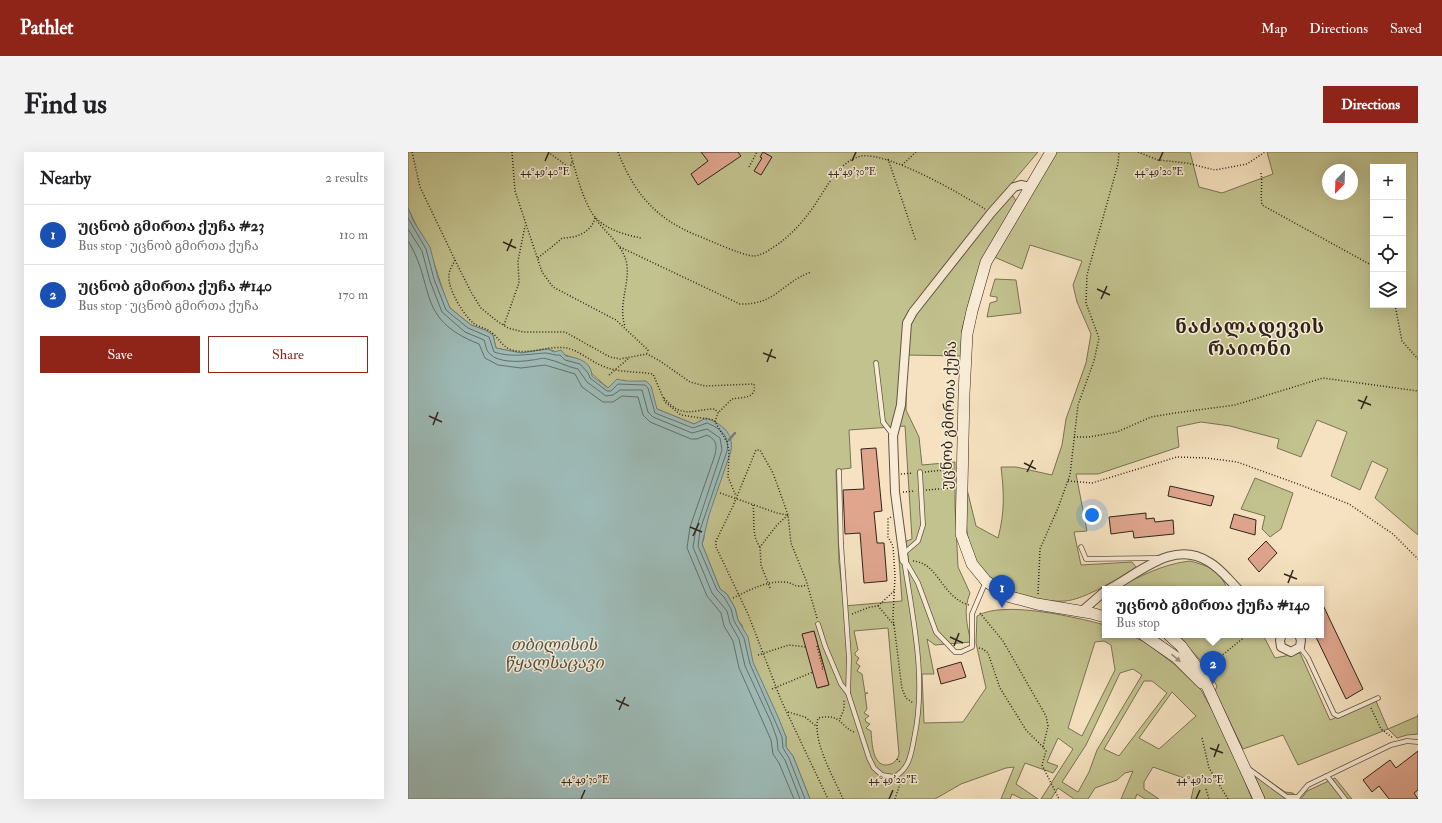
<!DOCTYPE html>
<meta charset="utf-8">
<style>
:root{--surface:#fff;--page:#f2f2f2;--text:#202124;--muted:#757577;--line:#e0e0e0;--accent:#8f2418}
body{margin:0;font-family:"IM FELL Double Pica","Noto Serif Georgian",serif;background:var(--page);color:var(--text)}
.controls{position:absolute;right:12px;top:12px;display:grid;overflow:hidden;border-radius:0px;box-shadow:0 4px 16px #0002}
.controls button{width:36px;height:36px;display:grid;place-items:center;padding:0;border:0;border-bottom:1px solid var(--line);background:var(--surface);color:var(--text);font:20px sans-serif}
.compass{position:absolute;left:914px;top:12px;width:36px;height:36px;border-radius:50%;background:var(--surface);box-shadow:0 4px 16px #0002;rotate:203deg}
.you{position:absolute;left:684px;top:363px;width:14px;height:14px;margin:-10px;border:3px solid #fff;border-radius:50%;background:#1a73e8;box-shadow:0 0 0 6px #1a73e833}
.badge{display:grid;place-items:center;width:26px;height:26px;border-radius:50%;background:var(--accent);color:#fff;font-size:13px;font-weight:700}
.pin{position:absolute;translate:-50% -33px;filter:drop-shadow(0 1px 2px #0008)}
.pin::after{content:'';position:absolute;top:21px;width:14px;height:12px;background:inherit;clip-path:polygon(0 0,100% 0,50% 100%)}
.popup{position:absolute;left:694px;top:434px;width:222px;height:52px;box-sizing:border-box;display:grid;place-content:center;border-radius:0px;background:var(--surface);filter:drop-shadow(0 1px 3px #0005);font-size:13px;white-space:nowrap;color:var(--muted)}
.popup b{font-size:15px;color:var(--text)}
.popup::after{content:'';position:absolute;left:50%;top:100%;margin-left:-8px;border:8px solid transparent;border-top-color:var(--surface)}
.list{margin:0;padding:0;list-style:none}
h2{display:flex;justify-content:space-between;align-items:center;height:52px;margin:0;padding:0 16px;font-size:17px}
h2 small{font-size:13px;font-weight:400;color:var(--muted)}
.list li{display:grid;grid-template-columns:26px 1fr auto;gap:12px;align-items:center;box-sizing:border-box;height:60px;padding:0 16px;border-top:1px solid var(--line)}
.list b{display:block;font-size:15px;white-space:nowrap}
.list p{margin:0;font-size:13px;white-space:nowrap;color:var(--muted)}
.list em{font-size:13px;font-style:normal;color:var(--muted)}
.actions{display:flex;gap:8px;padding:12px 16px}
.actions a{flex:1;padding:9px 0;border:1px solid var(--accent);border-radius:0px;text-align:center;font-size:14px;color:var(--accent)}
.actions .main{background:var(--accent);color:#fff}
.icon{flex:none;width:22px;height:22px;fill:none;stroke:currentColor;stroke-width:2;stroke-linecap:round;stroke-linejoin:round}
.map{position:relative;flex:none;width:1010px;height:647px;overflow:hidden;border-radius:0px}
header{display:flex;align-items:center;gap:24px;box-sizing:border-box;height:56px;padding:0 20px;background:var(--accent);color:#fff}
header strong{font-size:19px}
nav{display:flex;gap:22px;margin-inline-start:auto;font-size:14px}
.intro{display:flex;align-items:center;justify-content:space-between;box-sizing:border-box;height:96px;padding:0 24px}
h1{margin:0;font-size:28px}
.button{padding:10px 18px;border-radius:0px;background:var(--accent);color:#fff;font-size:14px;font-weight:700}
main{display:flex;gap:24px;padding:0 24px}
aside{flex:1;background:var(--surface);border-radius:0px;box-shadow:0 4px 16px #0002}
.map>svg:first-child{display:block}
</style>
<header>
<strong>Pathlet</strong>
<nav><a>Map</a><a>Directions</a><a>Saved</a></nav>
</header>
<div class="intro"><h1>Find us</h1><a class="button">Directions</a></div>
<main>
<aside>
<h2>Nearby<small>2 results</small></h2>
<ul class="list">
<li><span class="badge" style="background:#1a4fb4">1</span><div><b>უცნობ გმირთა ქუჩა #23</b><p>Bus stop · უცნობ გმირთა ქუჩა</p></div><em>110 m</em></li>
<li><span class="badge" style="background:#1a4fb4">2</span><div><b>უცნობ გმირთა ქუჩა #140</b><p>Bus stop · უცნობ გმირთა ქუჩა</p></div><em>170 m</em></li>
</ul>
<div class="actions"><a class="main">Save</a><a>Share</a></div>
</aside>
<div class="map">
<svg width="1010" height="647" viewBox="0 0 1010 647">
<rect width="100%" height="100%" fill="#f6e2c0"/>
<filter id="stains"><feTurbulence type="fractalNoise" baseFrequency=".005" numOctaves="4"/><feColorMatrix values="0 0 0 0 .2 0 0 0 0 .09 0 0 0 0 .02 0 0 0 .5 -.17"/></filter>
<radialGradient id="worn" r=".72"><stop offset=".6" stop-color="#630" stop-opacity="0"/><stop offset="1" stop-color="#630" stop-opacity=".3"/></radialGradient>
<g fill="#c2c28e" stroke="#787354" fill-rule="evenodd">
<path d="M0 0H630L581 58 600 45 605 44 608 49 571 117 554 177 553 204 499 203 498 258 511 285 514 313 547 310V355L550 415 562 441C555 458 559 473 563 490L527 493 519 487 526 522H514L516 571 555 570 578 536 568 491 569 464C595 448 667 465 697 473V483H722L737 490 766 512 793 538 818 583 844 647H783L787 630 745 615 736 630V637L751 647H737L729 642 727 647H713L725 619 717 621 709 628 687 636 680 647H666L650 636 643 647H633L665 597 650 586 639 610 650 614 645 621 617 611 608 632 630 647H614L604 642 602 647H593L606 615 598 616 553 632 527 647H402L385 604 378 595V585L353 528 349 529 334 473 330 468 327 456 319 442 312 437 294 392 296 386 298 267 286 272 249 257 216 228 200 236 166 206 140 197 113 201 88 196 85 183 77 178 63 173 42 156 38 148 26 111 0 56ZM497 274 504 387 490 392 494 449 436 454 431 410 428 318 443 316 441 278ZM480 476 491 602C490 607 487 610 483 612 464 619 464 589 463 579L458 576 462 572 458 570 457 567 461 564 456 561 459 557 457 542 460 541H457L454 522 449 519 452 514 448 511 451 506 447 503V501L450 498 446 479ZM406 479 421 533 410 536 395 482ZM696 489 703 493 707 518 674 584 660 576 687 490ZM725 517 734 523 689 598 681 620 670 640 654 630 678 593 712 521ZM736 529H744L759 541 711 604 696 597ZM764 540 788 564 751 597 731 586Z"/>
<path d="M649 0H782L791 35 814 41 865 22 859 0H1010V383L967 346 980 317 964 309 952 338 923 324 939 280 909 268 893 305 869 296 871 287 822 274 793 270 769 275 771 295 690 322H668L679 379 666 380 673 413 724 410 728 415C713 426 675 448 657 449 624 451 585 437 567 408 556 389 558 354 558 333L568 374 590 386C597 360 596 341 593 315H608L644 323 654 293 658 267 678 211 683 182 669 150 665 133 674 109 622 93 614 117 584 104ZM965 15H995V153H965ZM920 18H944V42H920Z"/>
<polygon points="587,127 608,128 613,161 579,165 582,151 589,149 589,145 582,144"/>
<polygon points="847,326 885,341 873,377 862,385 854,377 857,364 833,357"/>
<path d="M782 409C801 414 812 418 819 437H708C732 424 755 412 782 409Z"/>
<polygon points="769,483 855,483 867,506 892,501 922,568 968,549 980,577 1010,564 1010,562 1010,582 999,583 989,586 980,577 890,613 875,583 835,597 807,539 809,534 793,509"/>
<polygon points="843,616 877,640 885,641 891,647 857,647"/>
<polygon points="927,626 944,647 893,647 899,639"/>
</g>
<path fill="#9ebcb9" stroke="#727f7a" d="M0 56 6 70 22 95 30 126 42 156 63 173 77 178 85 183 88 196 113 201 140 197 146 200 153 198 158 204C170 206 183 209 184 224L200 236 209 227C218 230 228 229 238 229L243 234 249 257 286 272 298 266C314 272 326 281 323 299L301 363 294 392 312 437 319 442 327 456 330 468 340 485 345 510 371 567 378 585V595L385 604 402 647H0Z"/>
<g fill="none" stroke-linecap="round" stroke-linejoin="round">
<g stroke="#66706a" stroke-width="1">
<path d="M0 66 18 97 26 127 38 158 60 176 81 185 86 200C104 206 119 202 137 201 143 201 146 204 152 203L157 208 172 212 180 221 182 226 199 239H203L210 232 237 233 240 236 247 261 285 276 299 271C312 276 322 284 319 299L292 378 290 394 309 438 316 445 323 457 326 469 336 486 342 512 367 569 374 585 375 596 381 606 397 647"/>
<path d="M0 77 14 99 22 129 34 160 57 180 76 188C78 193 78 199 82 202 90 211 113 210 124 208 128 208 135 205 139 207 150 209 159 215 170 217L179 230 198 244 205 243 212 238H234L240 260 245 265 284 281 299 277 312 286 314 298 288 377 285 395 304 441 319 459 322 471 331 487 337 514 363 570 369 587 370 598 377 608 392 647"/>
<path d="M0 89C28 134 7 167 71 192L77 206 90 213 113 216 137 213 167 222 174 235 195 250H205L214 244 230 245 235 263 242 270 283 287H289L299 283C309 288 309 293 307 303L282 375 279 396 299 444 313 461 316 474 325 489 331 516 363 588 365 602 371 611 386 647"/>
</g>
<polyline stroke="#727f7a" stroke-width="2.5" points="321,288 327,281"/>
</g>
<g fill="#dfa58d" stroke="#2f241b">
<polygon points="293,0 330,0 333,4 290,33 283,22 300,9"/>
<polygon points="355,0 364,5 353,23 346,19 354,6 352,5"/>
<polygon points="468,296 474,359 466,360 469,391 476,391 479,429 456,431 452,381 437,382 435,338 456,337 453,297"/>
<polygon points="762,334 806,344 803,354 760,344"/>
<polygon points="738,361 738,367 746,366 747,370 765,368 766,382 726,386 725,379 703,382 701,365"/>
<polygon points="826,362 848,368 847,383 822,376"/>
<polygon points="858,389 869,401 851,420 840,407"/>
<polygon points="913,449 955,537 938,547 907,483 913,483"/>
<polygon points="406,479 421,533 409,536 394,482"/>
<polygon points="553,510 558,525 533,532 529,517"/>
<polygon points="1010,599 1010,638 1006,641 1010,647 981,647 971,634 964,640 955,628 982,608 988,616"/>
</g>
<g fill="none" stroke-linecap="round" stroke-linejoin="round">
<g stroke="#615444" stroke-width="5.5">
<g id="lane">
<polyline points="468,211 475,270 485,283"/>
<polyline points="431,319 433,392 441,506 440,541"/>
<polyline points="673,395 678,407 750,406"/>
<polyline points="495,402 510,389 515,373 512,320"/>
<polyline points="498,410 510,431 528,480 547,500 553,500 564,495 564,462 578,429"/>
<path d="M410 472 417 494 433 532 440 541 461 606 466 616 474 623 486 625C501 617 503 603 506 587 519 527 505 468 496 408"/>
<polyline points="892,495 900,506 926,562 930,564 970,546"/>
<polyline points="841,617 879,645 890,645"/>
<polyline points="919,624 937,647"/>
<polyline points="888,647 900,633 983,593 999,589 1010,590"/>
</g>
</g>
<g stroke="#615444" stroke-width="10">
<g id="street">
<polyline points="496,408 487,340 485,284 493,253 499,171 505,160 583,61 606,35 613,33 622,35"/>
<path d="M701 437C732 421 765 387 801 410 812 416 821 428 830 437"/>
<polyline points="674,459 697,439"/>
<polyline points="874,483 872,488 873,495 883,500 892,495 893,488 891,483"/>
</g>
</g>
<g stroke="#2f241b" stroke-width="12">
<g id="secondary">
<polyline points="643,0 578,110 564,159 559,182 556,242 553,382 564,412 578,429 599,444 629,452 683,461 697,465"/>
<polyline points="736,483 769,506 794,531"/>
<polyline points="761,483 773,494 793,521 851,647"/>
</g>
</g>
<g stroke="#2f241b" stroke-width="1.5" stroke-dasharray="1 2" stroke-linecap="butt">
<path d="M4 0 12 35 47 108 63 140 73 156 89 169 100 176 115 180H157L202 205 212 207 239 202 252 209 282 230 297 234 346 232C349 247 334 245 324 247L310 261"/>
<polyline points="104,0 107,39 134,120 145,135 208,168 240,198 239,201"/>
<polyline points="140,0 159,14 163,13 164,9"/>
<path d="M162 0C167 17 176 54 188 66 199 78 218 83 233 86"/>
<path d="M210 0C226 41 247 66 288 83 301 88 333 103 345 104 351 104 359 100 364 96 379 87 391 74 401 61 416 42 428 10 453 4 481 0 553 42 577 57"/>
<polyline points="730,0 750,8 779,11 807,18 839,12 857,0"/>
<polyline points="480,7 508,89"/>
<polyline points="494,13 508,0"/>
<polyline points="341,15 349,0"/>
<path d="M853 21C855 33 852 41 854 53L965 114"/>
<path d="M187 66C197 81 217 94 219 114 221 134 210 154 217 174"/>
<path d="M212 95 332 152C368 153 373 131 403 120"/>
<path d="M130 106C138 99 146 94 154 86 168 86 183 81 187 66"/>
<path d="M47 108C45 113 41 118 41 123 39 136 55 162 65 171 70 175 78 176 83 180 91 186 94 195 104 198 122 203 141 193 159 196 172 199 183 210 197 215 213 221 228 219 245 222L257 250 273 263 306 268 319 290 321 299 320 325 328 344"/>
<polyline points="987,153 994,189 1010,207"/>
<polyline points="96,173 111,131 110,109 117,74"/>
<polyline points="201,223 221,206"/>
<path d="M256 246C275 268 285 257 307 257L310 261 307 270"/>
<polyline points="666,285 681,285 709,280 743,265 767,261 827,253 915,226 1010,239"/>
<polyline points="517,320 545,317"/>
<polyline points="493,322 505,321"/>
<polyline points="660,329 684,331 769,305 799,306 829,310 890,332 941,352 985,382 1010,407"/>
<polyline points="518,338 545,336"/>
<polyline points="495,340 507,339"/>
<polyline points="312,341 369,361 380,363"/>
<path d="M345 353C347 367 343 383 352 395"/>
<polyline points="483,365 480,367 480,385 485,394 487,424 485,465 494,537 498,546 505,551"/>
<path d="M505 409C531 411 533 445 561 453"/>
<polyline points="362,436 353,413 352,395 369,373 380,363"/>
<polyline points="630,442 632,397 650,356 662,323 670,253 686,209 691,186 678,151 679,123 710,12 711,0"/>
<path d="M325 446C342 438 357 429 376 430 386 430 386 437 399 433"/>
<polyline points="470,454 486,439"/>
<polyline points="572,461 595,489 638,564 640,574 635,595 638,599 634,613 651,647"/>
<polyline points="444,462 462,455 470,454 486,473"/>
<polyline points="409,466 398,428 383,391 380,363 365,321 352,298 348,298 325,354 308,389 308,395 340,462 373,548 420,647"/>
<polyline points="409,494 415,517 414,517"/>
<polyline points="571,496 575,497 580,501 592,536 618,578 635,595"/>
<polyline points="350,503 381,493 398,495"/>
<polyline points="801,514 839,483"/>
<polyline points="364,537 405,520"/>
<polyline points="963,556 973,577 985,586"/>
<polyline points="380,560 397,565 408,574"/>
<polyline points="432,567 436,557 436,548"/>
<polyline points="794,586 801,616 820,647"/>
<polyline points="489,607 493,611"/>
<polyline points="798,637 801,647"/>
<path d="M435 647C426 626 404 589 410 566 434 561 431 574 446 580"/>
<polyline points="487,647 494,626"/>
</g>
<use href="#lane" stroke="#f9ecd6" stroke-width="4"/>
<use href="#street" stroke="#f9ecd6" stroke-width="8"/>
<use href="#secondary" stroke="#f9ecd6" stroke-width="11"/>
</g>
<defs><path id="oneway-solid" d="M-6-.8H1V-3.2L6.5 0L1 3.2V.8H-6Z"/></defs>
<use fill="#9e9282" href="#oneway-solid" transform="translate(768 506) rotate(41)"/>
<path fill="none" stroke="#2f241b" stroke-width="1.5" d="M137 9 141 0M444 9 448 0M751 9 755 0M95 90 108 96M99 99 104 87M689 137 702 143M693 147 699 134M355 201 368 206M359 210 364 197M950 248 963 253M953 257 959 244M21 264 34 270M25 273 30 260M616 311 628 317M619 320 625 308M282 375 294 380M285 384 291 371M876 422 889 427M880 431 885 418M542 485 555 491M546 494 551 481M208 548 221 554M211 558 217 545M802 596 815 601M806 605 811 592M173 647 177 638M481 647 485 638M788 647 792 638"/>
<g text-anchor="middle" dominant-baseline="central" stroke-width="3" stroke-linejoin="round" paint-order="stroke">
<g font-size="15" fill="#2f241b" stroke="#f9ecd6">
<text transform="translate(541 263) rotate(-88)">უცნობ გმირთა ქუჩა</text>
</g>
<g font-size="16" font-style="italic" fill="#50524a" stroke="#f9ecd6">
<text x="146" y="493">თბილისის<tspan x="146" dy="18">წყალსაცავი</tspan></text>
</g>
<g font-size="19" font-weight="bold" letter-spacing="1" fill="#2f241b" stroke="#f9ecd6">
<text x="842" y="175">ნაძალადევის<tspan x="842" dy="22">რაიონი</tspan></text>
</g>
</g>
<g font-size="10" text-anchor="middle" fill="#2f241b" stroke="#f9ecd6" stroke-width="3" stroke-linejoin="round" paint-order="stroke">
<text x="444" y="23">44°49'30"E</text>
<text x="751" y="23">44°49'20"E</text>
<text x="137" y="23">44°49'40"E</text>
<text x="177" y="631">44°49'30"E</text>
<text x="485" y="631">44°49'20"E</text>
<text x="792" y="631">44°49'10"E</text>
</g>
<rect width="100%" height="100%" filter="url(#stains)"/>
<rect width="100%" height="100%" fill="url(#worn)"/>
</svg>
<div class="controls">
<button>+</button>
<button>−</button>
<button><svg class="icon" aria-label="locate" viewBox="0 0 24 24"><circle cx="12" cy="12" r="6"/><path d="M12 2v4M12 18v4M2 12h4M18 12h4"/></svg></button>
<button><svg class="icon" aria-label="layers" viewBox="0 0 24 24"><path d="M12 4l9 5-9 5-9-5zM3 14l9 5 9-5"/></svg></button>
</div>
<svg class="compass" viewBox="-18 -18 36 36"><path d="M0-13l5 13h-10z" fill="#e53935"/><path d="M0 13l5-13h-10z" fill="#757577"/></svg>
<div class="you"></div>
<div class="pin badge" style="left:594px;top:456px;background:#1a4fb4">1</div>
<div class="pin badge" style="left:805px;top:532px;background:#1a4fb4">2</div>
<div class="popup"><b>უცნობ გმირთა ქუჩა #140</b>Bus stop</div>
</div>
</main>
